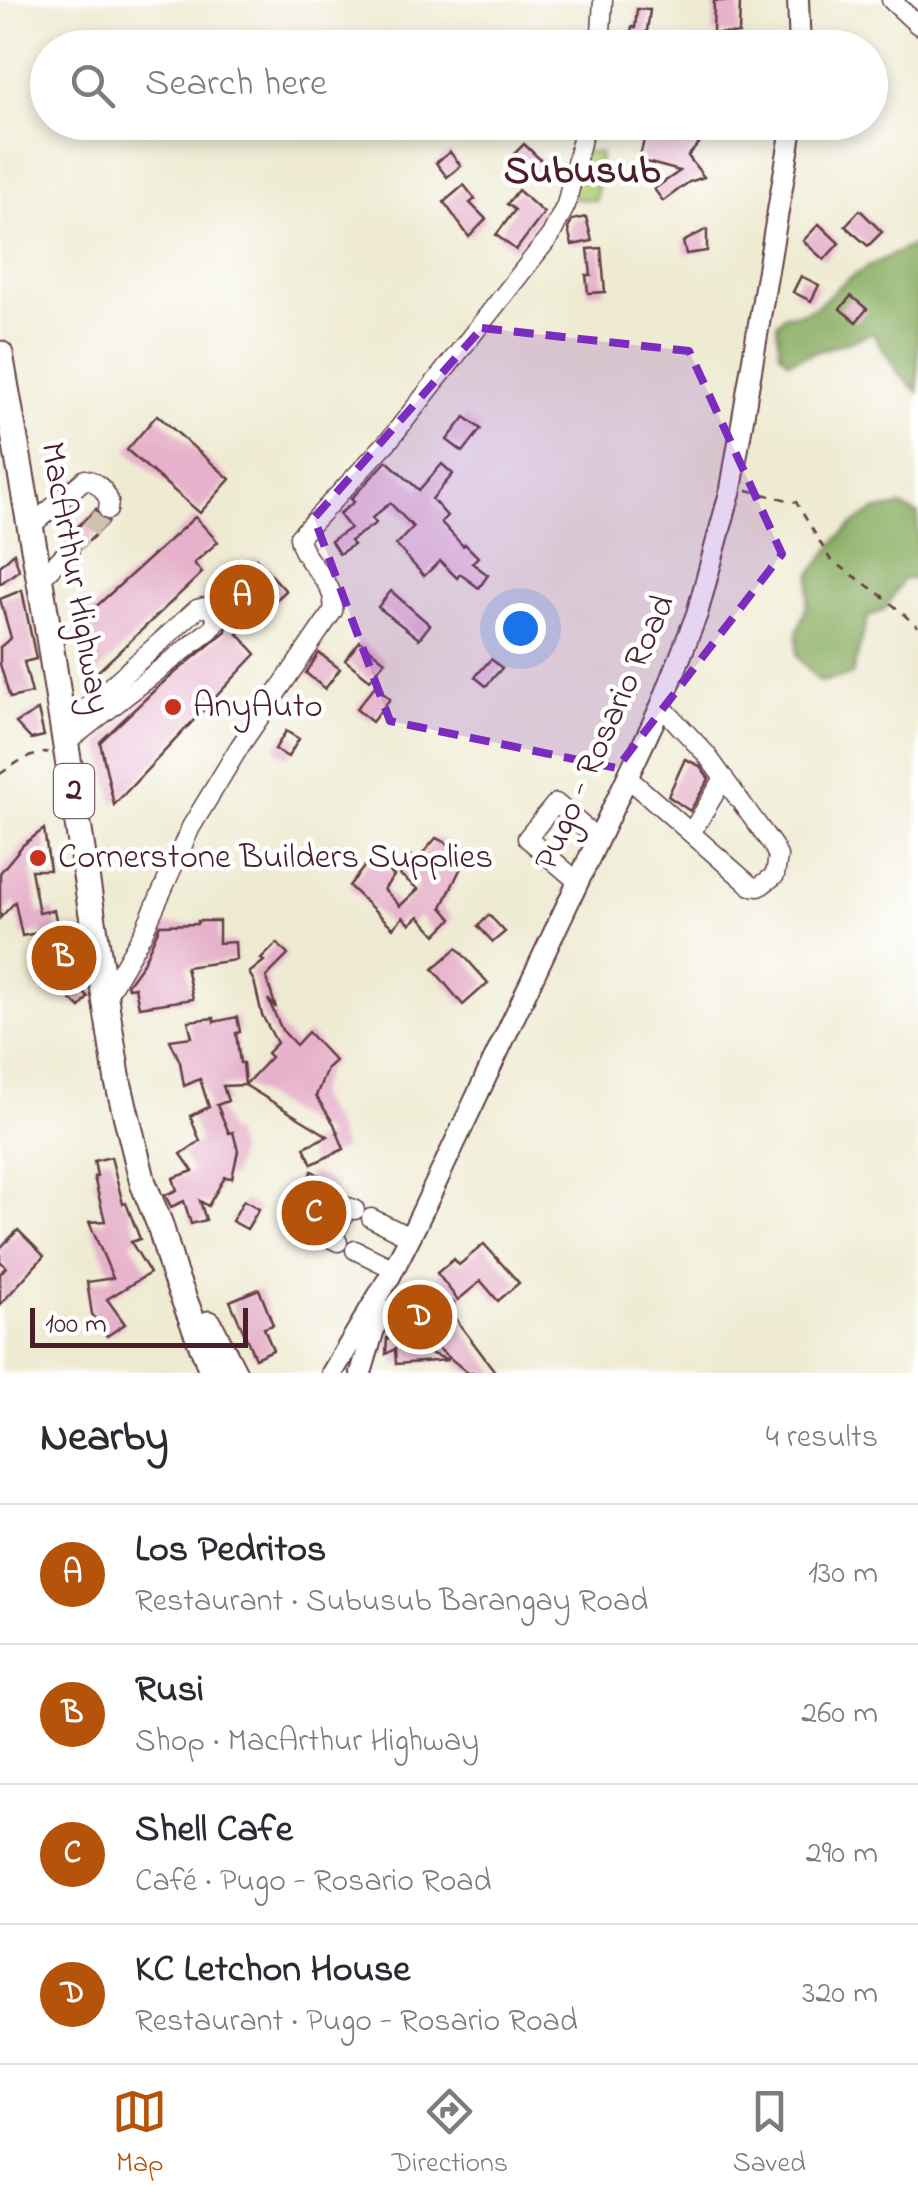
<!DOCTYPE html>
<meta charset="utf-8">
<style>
:root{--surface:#fff;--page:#f2f2f3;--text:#2b2b33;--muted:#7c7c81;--line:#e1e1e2;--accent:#b45309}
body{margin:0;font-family:"Indie Flower",sans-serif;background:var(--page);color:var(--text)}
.scale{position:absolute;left:30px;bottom:25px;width:218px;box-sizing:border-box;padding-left:10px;border:5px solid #4a1f2b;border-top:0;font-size:28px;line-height:35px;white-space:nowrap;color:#4a1f2b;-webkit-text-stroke:8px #fff;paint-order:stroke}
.you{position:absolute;left:520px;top:628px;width:35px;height:35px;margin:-25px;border:8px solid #fff;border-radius:50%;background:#1a73e8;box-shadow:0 0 0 15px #1a73e833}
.badge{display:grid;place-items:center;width:65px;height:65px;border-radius:50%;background:var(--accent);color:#fff;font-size:32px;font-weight:700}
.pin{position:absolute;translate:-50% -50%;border:5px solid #fff;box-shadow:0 2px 10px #0006}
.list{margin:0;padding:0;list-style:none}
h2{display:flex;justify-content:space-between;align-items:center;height:130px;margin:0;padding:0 40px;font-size:42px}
h2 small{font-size:32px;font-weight:400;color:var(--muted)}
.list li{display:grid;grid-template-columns:65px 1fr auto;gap:30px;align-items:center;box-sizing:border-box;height:140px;padding:0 40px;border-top:2px solid var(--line)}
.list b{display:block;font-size:38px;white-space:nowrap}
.list p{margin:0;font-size:32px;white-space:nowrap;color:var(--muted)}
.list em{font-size:32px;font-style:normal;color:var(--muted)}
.icon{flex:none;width:55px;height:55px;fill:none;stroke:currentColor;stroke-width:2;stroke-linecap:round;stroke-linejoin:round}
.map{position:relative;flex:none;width:918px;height:1373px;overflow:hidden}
.search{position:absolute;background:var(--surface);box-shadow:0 5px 15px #0003;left:30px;right:30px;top:30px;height:110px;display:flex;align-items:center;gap:25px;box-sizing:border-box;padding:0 35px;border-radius:55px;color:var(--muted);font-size:38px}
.sheet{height:690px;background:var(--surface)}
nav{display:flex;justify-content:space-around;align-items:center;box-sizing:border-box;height:140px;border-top:2px solid var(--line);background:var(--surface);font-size:28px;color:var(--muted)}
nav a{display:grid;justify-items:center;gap:5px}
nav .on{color:var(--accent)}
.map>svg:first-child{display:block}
</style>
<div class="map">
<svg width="918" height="1373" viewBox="0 0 918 1373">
<rect width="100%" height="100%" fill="#fff"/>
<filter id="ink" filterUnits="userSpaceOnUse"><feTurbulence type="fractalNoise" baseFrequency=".01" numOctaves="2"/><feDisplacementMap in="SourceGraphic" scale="20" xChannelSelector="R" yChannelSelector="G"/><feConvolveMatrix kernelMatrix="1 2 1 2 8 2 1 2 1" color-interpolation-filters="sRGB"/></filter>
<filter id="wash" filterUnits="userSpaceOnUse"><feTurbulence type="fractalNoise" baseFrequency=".0048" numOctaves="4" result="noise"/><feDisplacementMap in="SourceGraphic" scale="40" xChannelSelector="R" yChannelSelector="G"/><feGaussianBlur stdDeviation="2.25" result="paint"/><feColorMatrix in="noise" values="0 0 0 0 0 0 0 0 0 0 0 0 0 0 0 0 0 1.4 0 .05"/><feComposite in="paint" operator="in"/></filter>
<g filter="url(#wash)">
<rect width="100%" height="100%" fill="#efebd3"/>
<polygon fill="#aecb72" stroke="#7c754e" stroke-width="2.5" points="572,150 600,153 596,200 568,198"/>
<g fill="#8aaf64" stroke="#6a6748" stroke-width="2.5">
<path d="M918 243V392L899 374 873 333 788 361 780 352 777 324 785 315C823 313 824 294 853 276 873 263 896 253 918 243Z"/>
<polygon points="900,506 918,514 918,579 903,579 885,609 868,617 852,675 820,682 797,656 797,633 807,605 811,574 838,538 855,523 874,511"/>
</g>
<g id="blocks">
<g fill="#e6b2cb">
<polygon points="714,1 740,1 739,34 713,33"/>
<polygon points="637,9 650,10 645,45 629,42 632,27 635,28"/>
<polygon points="697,122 718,122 688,156 704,177 689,182 663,201 654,189 680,171 639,160 646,132 680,141"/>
<polygon points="524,144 547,166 534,179 512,156"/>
<polygon points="450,152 461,166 447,177 436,163"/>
<polygon points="464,185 475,199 470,203 486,219 469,237 444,202"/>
<polygon points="518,190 544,213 516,250 496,235 515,210 507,204"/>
<polygon points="860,210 882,232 868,246 845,226"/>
<polygon points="586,217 592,241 572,245 568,229 572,220"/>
<polygon points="819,224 839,243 824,260 803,241"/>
<polygon points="707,229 707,251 686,254 683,242"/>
<polygon points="601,248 605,292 588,293 586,275 591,275 588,249"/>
<polygon points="801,276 819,285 811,301 793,292"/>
<polygon points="851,296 867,309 856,322 840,309"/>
<polygon points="157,415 230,479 200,513 127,450"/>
<polygon points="465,417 481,429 463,452 447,440"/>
<polygon points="387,461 419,490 442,464 453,474 432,499 447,516 441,522 463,546 465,544 478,557 472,563 488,575 479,588 460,574 457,578 440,561 424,576 396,545 413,527 390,503 372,518 376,523 350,541 353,545 339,554 331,541 350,528 339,514 354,502 351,499"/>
<polygon points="96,509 100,519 108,522 82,548 78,540 67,537"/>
<polygon points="195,517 218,542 194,563 202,573 89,680 80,621"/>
<polygon points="14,553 19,570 0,584 0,566"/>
<polygon points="256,558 286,591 238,634 256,654 114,805 100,742 159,686 226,631 228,621 238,612 219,591"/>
<polygon points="22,590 36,659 24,662 32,693 10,698 0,664 0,647 11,638 0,599"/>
<polygon points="391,591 430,625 419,639 378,607"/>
<polygon points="522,611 535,623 523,637 510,625"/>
<polygon points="360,641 385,661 370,680 345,660"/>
<polygon points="319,653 340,669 325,689 306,673"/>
<polygon points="491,659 502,668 486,686 475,677"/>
<polygon points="375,686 390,699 372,722 356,709"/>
<polygon points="38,710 44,736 31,739 16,723"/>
<polygon points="286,731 299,739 288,757 275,749"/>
<polygon points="685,759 700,766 709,779 690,811 668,796"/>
<polygon points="44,829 50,870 31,870 39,913 54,910 62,947 80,944 83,967 61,970 88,997 80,1008 49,978 42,932 22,936 15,902 0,918 0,873 23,845"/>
<polygon points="436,838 468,853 442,907 452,919 436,935 419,916 410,924 403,917 393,928 349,886 372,857 394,876 384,889 400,906 418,889 398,873 411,856 417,860"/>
<polygon points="489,915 505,932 493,942 478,926"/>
<polygon points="198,921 219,921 219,943 235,942 236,960 186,967 193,999 139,1007 135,987 128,988 127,985 143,963 160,925 197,924"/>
<polygon points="277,943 288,955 266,977 276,1008 268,999 282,1030 296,1045 308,1032 335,1061 327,1068 316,1096 334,1124 344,1149 312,1164 304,1147 328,1136 245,1085 271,1057 267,1053 277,1043 262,1015 254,981 249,973 264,961 261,959"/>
<polygon points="457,948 488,983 463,1005 433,969"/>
<polygon points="237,1017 240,1032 236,1033 240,1063 243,1063 245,1085 223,1086 228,1101 217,1105 229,1133 233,1132 238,1151 232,1178 225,1177 208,1206 200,1201 206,1220 191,1224 184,1201 171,1207 165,1195 177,1190 173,1178 193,1171 181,1154 200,1141 190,1116 209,1107 200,1079 184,1086 180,1062 170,1040 192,1037 188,1021 214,1018 214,1022"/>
<polygon points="111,1157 123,1204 126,1203 140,1239 131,1242 150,1273 107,1299 125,1324 107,1336 92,1314 87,1282 113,1278 89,1222 105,1221 94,1177 97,1176 94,1161"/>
<polygon points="312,1171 336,1185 311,1231 287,1217"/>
<polygon points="244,1200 259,1209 247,1229 232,1221"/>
<polygon points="18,1230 44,1256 0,1305 0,1274 6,1267 0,1261 0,1248"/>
<polygon points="484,1244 519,1283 498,1301 481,1281 458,1300 437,1273 454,1259 459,1265"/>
<polygon points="259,1289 273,1325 264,1328 273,1350 255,1358 230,1301"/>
<polygon points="427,1290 454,1303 450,1307 460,1325 496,1373 468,1373 399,1316 412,1303 419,1306"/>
<polygon points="387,1338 395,1341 449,1360 396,1364 395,1349 386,1354"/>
</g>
</g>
</g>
<g filter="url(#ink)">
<use href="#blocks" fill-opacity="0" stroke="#633e44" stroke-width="2.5"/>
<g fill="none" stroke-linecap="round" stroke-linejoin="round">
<polyline stroke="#cec2b1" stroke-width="18" stroke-dasharray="18 9" stroke-linecap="butt" points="70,549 108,510"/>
<g stroke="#633e44" stroke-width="21">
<g id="minor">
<polyline points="891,0 918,25"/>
<polyline points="600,48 603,0"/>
<path d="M31 526 85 479C97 481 105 490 109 501L108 510"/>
<polyline points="40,579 70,549"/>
<polyline points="64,728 197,609 205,607 215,612 216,623 210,630 66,743"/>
<polyline points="627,777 751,886 759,887 775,875 778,856 773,846 706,754 661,706"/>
<polyline points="691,833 724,778"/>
<polyline points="577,881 527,838 556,803 597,838"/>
<path d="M107 995 143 933 191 827 240 746 333 611C338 581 303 565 299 537L391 438 551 235 566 205 586 122"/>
<polyline points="371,1218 410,1237"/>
<polyline points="338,1242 332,1239 348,1207 355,1210"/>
<polyline points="355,1250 394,1269"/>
</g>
</g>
<g stroke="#633e44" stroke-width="24">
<g id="major">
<polyline points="798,0 800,48"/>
<polyline points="332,1373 389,1278 416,1225 661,706 697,614 731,489 793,122"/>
<polyline points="361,1373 380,1309"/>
</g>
</g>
<g stroke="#633e44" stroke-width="29">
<g id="highway">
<polyline points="0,354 45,611 118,1082 143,1183 160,1225 174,1274 213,1373"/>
<polyline points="209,1324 234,1373"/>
</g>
</g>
<g stroke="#633e44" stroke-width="2.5" stroke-dasharray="8 8" stroke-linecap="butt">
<polyline points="747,490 796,502 830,559 885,598 918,627"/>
<polyline points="0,774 24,758 48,752"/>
</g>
<use href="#minor" stroke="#fff" stroke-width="18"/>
<use href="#major" stroke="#fff" stroke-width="20"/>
<use href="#highway" stroke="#fff" stroke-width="25"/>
</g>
</g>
<path fill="#7b2cbf" fill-opacity="0.2" stroke="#7b2cbf" stroke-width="8" stroke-dasharray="20 12" stroke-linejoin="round" d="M482 328 689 351 782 554 617 768 390 721 314 518Z"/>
<g fill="#c8321e" stroke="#fff" stroke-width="4">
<circle cx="173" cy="707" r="10"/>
<circle cx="38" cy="858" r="10"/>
</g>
<g text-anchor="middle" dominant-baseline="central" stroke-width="9" stroke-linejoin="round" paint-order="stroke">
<rect fill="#fff" stroke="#80626b" stroke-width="2.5" x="54" y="764" width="40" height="54" rx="8"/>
<g font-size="32" font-weight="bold" fill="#4a1f2b">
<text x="74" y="791">2</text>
</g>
<g font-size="35" fill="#4a1f2b" stroke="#fff">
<text transform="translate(74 578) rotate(80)">MacArthur Highway</text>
<text transform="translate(606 733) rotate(-66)">Pugo - Rosario Road</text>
</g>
<g font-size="35" fill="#4a1f2b" stroke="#fff" text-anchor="start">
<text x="193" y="707">AnyAuto</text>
<text x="58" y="858">Cornerstone Builders Supplies</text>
</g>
<g font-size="40" font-weight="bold" fill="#4a1f2b" stroke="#fff">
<text x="582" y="172">Subusub</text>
</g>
</g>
</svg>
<div class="scale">100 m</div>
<div class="you"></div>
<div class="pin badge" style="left:242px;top:597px">A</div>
<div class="pin badge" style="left:64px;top:958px">B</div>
<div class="pin badge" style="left:314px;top:1213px">C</div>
<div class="pin badge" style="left:420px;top:1317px">D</div>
<div class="search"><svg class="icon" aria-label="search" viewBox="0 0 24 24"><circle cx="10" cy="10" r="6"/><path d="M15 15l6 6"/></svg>Search here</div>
</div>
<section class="sheet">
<h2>Nearby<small>4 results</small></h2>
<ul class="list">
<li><span class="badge">A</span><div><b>Los Pedritos</b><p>Restaurant · Subusub Barangay Road</p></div><em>130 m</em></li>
<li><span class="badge">B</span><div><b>Rusi</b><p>Shop · MacArthur Highway</p></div><em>260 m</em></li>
<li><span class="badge">C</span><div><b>Shell Cafe</b><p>Café · Pugo - Rosario Road</p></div><em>290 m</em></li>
<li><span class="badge">D</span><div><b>KC Letchon House</b><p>Restaurant · Pugo - Rosario Road</p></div><em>320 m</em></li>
</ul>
</section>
<nav>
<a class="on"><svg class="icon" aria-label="map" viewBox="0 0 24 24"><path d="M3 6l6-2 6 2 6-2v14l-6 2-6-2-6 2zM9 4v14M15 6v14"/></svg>Map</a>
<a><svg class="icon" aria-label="directions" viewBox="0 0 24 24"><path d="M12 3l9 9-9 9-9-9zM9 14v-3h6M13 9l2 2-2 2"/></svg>Directions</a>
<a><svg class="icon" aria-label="saved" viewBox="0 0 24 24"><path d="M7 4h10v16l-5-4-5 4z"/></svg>Saved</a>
</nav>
